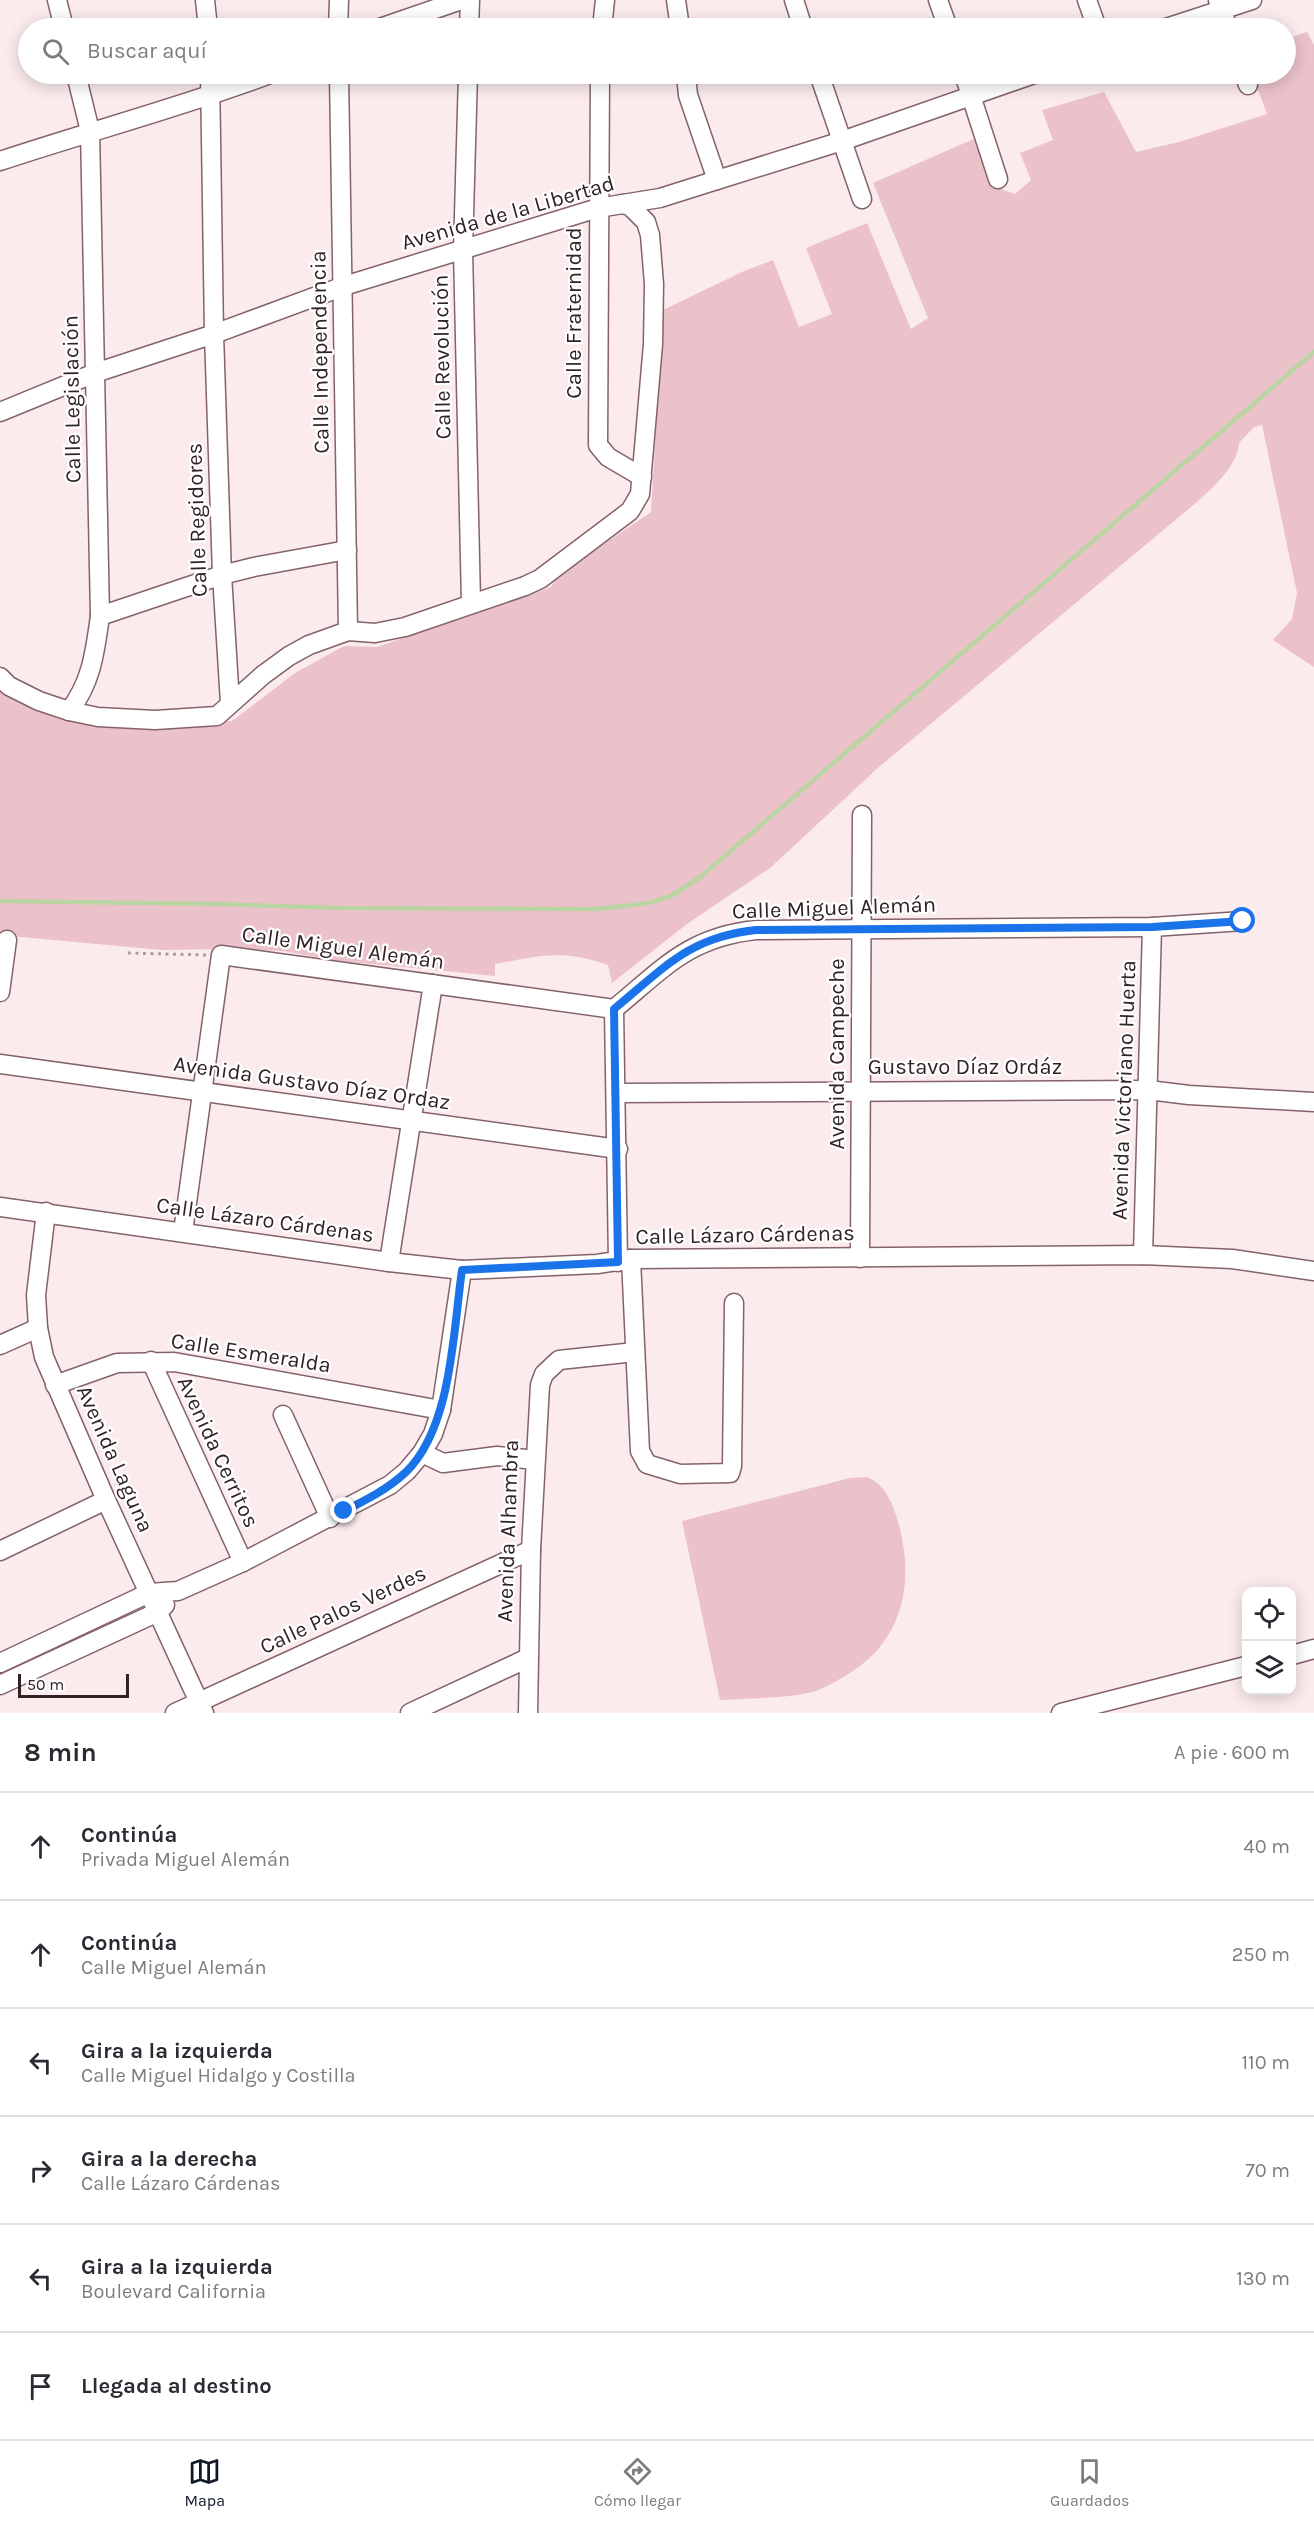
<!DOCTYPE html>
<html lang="es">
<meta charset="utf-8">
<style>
:root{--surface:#fff;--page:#f7f7f7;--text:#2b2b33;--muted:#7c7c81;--line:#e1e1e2;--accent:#111827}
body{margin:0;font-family:Karla,sans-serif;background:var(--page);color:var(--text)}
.controls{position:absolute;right:18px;bottom:18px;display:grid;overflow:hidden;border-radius:12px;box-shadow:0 3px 15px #0003}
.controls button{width:54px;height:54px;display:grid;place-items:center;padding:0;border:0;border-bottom:2px solid var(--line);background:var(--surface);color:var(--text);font:30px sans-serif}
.scale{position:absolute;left:18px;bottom:15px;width:111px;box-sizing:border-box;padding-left:6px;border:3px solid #312225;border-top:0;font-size:16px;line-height:21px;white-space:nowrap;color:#312225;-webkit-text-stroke:4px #fff;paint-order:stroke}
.stop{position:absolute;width:18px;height:18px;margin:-14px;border:4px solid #1a73e8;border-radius:50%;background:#fff}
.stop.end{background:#1a73e8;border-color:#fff;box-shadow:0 2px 6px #0008}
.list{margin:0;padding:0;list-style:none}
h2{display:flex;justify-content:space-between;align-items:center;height:78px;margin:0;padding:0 24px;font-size:26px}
h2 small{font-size:20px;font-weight:400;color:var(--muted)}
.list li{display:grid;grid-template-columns:39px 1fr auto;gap:18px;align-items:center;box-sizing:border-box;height:108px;padding:0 24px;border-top:2px solid var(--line)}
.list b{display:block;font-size:22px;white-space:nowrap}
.list p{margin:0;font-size:20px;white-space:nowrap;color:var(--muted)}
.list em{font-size:20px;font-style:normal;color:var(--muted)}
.icon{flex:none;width:33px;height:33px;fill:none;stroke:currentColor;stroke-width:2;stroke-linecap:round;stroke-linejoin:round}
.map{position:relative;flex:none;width:1314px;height:1713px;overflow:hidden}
.search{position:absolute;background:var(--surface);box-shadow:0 3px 15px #0003;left:18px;right:18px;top:18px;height:66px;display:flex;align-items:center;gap:15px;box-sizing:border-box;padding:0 21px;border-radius:33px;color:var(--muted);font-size:22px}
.sheet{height:726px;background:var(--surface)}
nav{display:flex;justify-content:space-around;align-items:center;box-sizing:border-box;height:84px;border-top:2px solid var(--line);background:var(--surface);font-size:16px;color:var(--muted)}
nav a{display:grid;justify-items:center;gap:3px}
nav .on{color:var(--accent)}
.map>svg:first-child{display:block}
</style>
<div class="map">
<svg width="1314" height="1713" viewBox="0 0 1314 1713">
<rect width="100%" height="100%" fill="#fbebed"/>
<g fill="#ecc2ca">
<path d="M1307 32 1314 45V667L1273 640 1292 619 1297 593 1262 425 1254 427 1239 443C1237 467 1214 486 1197 502L879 767 770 868 687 924 612 983 608 965C561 949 542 956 495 964V976L331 960 283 951 225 949 161 950 0 935V691L30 706 165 727 232 721 295 673 344 646 377 647 551 587 557 576 651 512 663 310 744 271 773 260 799 327 832 314 806 248 867 223 911 329 928 318 873 183 976 138 995 187 1015 194 1031 180 1020 153 1053 140 1042 110 1104 92 1136 152 1179 142 1267 114 1252 74H1286V39Z"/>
<path d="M867 1477C886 1484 894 1507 899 1525 915 1586 902 1643 845 1676 835 1682 823 1689 812 1692 782 1699 751 1698 720 1700L682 1521 850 1478Z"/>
</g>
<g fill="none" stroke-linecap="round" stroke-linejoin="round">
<polyline stroke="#bbd4a3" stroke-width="4.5" points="0,901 220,904 339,908 598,909 649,903 671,896 699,878 1314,352"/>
<g stroke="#846269" stroke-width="21">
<g id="minor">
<polyline points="57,0 64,28"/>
<polyline points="205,0 208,28"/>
<polyline points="676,0 680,28"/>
<polyline points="794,0 803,28"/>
<polyline points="938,0 948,28"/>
<polyline points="1087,0 1097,28"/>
<polyline points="1218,0 1228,28"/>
<polyline points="338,28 339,0"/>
<polyline points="380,28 461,0"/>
<polyline points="469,28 470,0"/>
<polyline points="602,28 605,0"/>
<polyline points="1166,28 1252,0"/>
<polyline points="210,74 214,334 222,575 230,703"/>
<polyline points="339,74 348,631"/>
<polyline points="468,74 463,250 471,603"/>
<polyline points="600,74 598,445 608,457 642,477"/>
<polyline points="686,74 688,95 717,180"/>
<polyline points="819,74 862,199"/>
<polyline points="964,74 998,179"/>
<polyline points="1244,74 1248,85"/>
<path d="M0 161C90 131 182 107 270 74"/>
<polyline points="0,412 95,373 214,334 344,286 598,208 660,198 717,180 842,141 1034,74"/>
<polyline points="100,616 222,575 254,567 347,550"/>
<polyline points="0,677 9,686 39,701 69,711 98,717 155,720 217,716 263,675 289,656 309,645 348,631 375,633 405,627 525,586 540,579 630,511 640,494 653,344 654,284 650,235 646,222 630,206 622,204"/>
<path d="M69 711C92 682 95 651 100 616L90 131 76 74"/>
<polyline points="0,992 7,940"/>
<polyline points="614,1009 618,1262"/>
<polyline points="0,1064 618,1149"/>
<polyline points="616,1093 1148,1090 1189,1095 1314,1102"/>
<polyline points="0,1207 389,1262 462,1270 597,1264 631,1259 1143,1255 1232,1259 1314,1271"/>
<polyline points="46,1212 36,1295 38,1328 44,1357 106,1500 204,1713"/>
<path d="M183 1232 221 955 614 1009C664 968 689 937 756 930L1152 927 1243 921"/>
<polyline points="1143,1255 1152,927"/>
<polyline points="860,1258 862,815"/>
<polyline points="631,1259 640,1451 647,1464 680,1474 730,1473 732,1466 734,1303"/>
<polyline points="389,1262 433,984"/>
<polyline points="0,1345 38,1328"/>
<polyline points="151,1361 243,1562"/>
<polyline points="55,1385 117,1363 174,1362 441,1410"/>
<polyline points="283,1415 330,1518"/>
<polyline points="422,1453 443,1463 497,1456 535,1460"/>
<polyline points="0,1551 106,1500"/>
<polyline points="1292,1655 1314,1649"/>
<polyline points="0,1663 149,1593 178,1591 243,1562 390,1485 407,1471 422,1453 433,1434 441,1410 462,1270"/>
<polyline points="0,1685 158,1612 165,1605"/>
<polyline points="175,1713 531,1550"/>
<polyline points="410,1713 528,1658"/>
<polyline points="528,1713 531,1550 540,1385 544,1374 559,1360 635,1352"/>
<polyline points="1061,1713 1246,1666"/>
</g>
</g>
<polyline stroke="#ab9c9e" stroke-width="3" stroke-dasharray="3 4.5" stroke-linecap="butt" points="128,953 207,955"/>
<use href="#minor" stroke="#fff" stroke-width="18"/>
</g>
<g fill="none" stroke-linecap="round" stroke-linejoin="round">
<path stroke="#1a73e8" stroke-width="8" d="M344 1511C366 1500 388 1489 406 1472 452 1427 453 1332 462 1270L618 1262 614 1009C664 968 689 937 756 930L1152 927 1243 921"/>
</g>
<g text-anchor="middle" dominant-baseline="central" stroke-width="4.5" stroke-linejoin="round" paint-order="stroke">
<g font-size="22" fill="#312225" stroke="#fff">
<text transform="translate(508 213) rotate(-16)">Avenida de la Libertad</text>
<text transform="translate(574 313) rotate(-90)">Calle Fraternidad</text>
<text transform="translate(320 352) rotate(-91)">Calle Independencia</text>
<text transform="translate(442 357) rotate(-91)">Calle Revolución</text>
<text transform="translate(72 399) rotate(-91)">Calle Legislación</text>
<text transform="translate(197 520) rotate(-92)">Calle Regidores</text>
<text transform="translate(834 908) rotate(-2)">Calle Miguel Alemán</text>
<text transform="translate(343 948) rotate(8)">Calle Miguel Alemán</text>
<text transform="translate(837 1054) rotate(-90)">Avenida Campeche</text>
<text x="965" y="1067">Gustavo Díaz Ordáz</text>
<text transform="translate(312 1083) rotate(8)">Avenida Gustavo Díaz Ordaz</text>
<text transform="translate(1124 1090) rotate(-88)">Avenida Victoriano Huerta</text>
<text transform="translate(265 1220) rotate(8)">Calle Lázaro Cárdenas</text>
<text transform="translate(745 1235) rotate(-1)">Calle Lázaro Cárdenas</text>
<text transform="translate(251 1353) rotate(9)">Calle Esmeralda</text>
<text transform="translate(218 1452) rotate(65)">Avenida Cerritos</text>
<text transform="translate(115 1459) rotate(66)">Avenida Laguna</text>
<text transform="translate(508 1531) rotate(-88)">Avenida Alhambra</text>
<text transform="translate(343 1610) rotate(-25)">Calle Palos Verdes</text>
</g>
</g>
</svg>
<div class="controls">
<button><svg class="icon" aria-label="locate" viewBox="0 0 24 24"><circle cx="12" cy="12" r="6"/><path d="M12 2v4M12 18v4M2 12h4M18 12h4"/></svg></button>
<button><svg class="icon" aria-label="layers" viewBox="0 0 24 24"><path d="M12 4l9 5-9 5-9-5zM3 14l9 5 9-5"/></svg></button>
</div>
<div class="scale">50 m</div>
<div class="stop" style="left:1243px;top:921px"></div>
<div class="stop end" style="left:344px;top:1511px"></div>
<div class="search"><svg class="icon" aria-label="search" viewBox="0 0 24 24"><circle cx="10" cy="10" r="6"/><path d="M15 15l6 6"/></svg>Buscar aquí</div>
</div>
<section class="sheet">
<h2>8 min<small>A pie · 600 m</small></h2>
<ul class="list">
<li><svg class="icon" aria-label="ahead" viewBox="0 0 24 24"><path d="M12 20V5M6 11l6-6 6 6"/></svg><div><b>Continúa</b><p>Privada Miguel Alemán</p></div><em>40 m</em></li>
<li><svg class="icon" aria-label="ahead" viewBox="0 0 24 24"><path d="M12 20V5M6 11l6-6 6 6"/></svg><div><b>Continúa</b><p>Calle Miguel Alemán</p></div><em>250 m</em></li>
<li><svg class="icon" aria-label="left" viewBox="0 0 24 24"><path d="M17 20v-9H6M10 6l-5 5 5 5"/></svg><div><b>Gira a la izquierda</b><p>Calle Miguel Hidalgo y Costilla</p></div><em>110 m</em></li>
<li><svg class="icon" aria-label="right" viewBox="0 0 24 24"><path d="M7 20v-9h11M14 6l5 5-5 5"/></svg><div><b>Gira a la derecha</b><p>Calle Lázaro Cárdenas</p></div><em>70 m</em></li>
<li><svg class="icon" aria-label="left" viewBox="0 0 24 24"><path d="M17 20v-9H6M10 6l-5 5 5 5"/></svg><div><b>Gira a la izquierda</b><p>Boulevard California</p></div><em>130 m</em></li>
<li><svg class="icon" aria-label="arrive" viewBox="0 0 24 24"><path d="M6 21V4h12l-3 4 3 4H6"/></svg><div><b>Llegada al destino</b></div></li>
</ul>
</section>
<nav>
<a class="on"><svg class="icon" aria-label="map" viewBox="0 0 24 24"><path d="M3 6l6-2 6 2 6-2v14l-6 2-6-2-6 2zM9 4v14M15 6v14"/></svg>Mapa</a>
<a><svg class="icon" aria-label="directions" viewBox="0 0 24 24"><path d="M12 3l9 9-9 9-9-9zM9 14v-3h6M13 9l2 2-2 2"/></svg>Cómo llegar</a>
<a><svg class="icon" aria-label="saved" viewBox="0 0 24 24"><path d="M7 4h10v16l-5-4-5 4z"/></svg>Guardados</a>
</nav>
